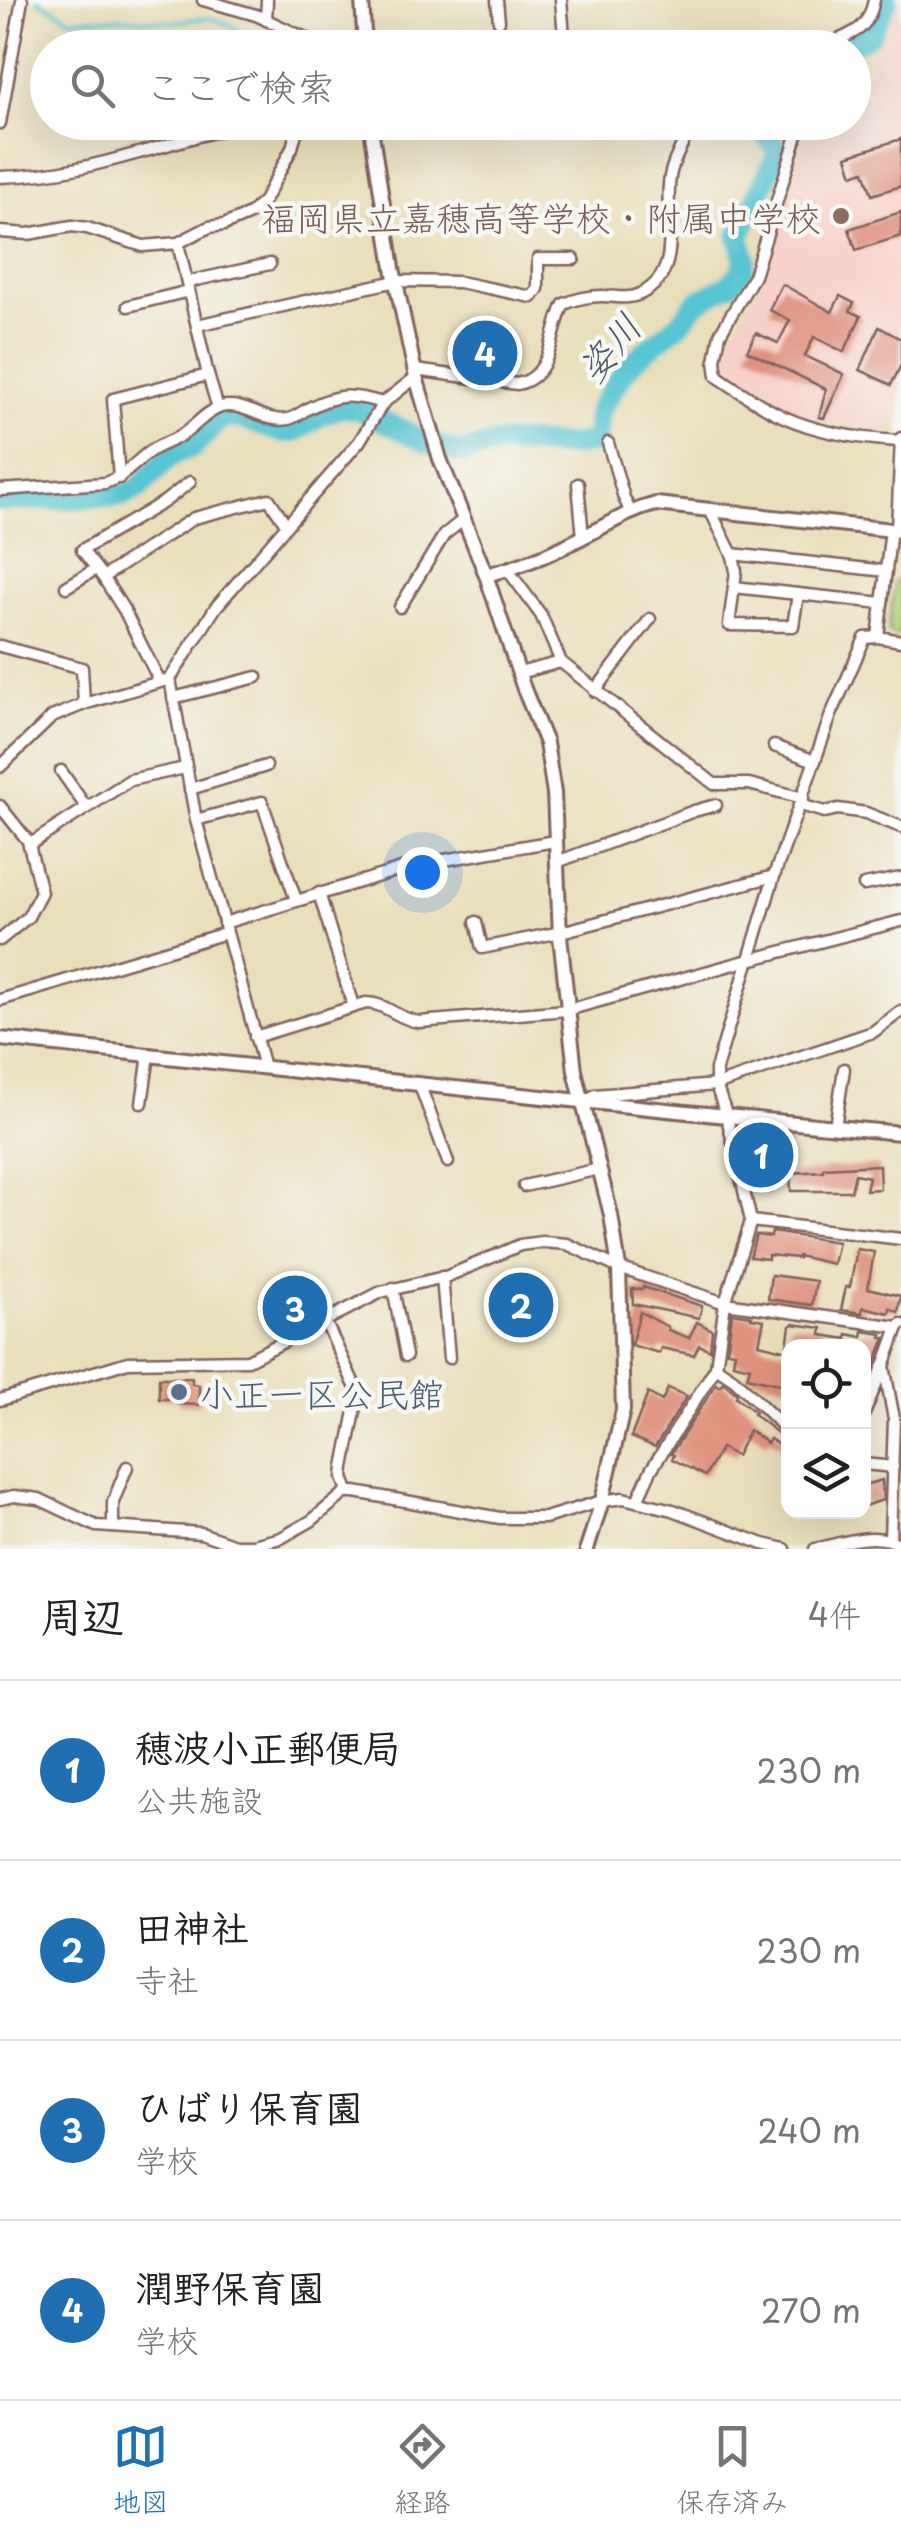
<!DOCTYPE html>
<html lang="ja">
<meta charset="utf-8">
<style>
:root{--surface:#fff;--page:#f6f6f6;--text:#202124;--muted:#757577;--line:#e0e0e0;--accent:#1f6fb2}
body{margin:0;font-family:"Playpen Sans","Klee One",sans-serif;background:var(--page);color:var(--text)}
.controls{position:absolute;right:30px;bottom:30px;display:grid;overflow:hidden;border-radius:20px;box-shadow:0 10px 40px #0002}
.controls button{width:90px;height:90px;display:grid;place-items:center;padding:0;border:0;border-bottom:2px solid var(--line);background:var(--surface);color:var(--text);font:50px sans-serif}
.you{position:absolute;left:422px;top:872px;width:35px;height:35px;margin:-25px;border:8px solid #fff;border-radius:50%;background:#1a73e8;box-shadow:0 0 0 15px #1a73e833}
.badge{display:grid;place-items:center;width:65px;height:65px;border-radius:50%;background:var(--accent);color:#fff;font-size:32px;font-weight:700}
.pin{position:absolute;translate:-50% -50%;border:5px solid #fff;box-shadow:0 2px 10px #0006}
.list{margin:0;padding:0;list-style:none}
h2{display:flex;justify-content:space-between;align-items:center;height:130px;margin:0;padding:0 40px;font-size:42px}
h2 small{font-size:32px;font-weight:400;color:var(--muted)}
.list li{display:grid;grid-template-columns:65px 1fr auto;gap:30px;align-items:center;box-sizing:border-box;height:180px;padding:0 40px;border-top:2px solid var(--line)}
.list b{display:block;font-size:38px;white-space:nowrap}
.list p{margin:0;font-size:32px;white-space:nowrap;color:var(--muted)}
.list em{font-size:32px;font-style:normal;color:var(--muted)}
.icon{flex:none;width:55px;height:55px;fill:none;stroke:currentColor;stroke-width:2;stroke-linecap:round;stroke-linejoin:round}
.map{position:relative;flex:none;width:901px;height:1549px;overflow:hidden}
.search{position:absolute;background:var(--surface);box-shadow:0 10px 40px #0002;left:30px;right:30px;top:30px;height:110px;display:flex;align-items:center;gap:25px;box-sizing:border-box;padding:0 35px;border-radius:55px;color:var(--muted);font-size:38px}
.sheet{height:850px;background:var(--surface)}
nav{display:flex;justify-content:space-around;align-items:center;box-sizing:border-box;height:140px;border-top:2px solid var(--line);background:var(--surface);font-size:28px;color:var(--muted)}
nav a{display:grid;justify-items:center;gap:5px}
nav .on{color:var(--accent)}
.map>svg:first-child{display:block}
</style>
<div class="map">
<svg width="901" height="1549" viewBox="0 0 901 1549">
<rect width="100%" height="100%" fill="#f6f6f2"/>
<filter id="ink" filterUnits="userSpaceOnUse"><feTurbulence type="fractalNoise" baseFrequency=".01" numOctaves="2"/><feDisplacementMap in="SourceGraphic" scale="20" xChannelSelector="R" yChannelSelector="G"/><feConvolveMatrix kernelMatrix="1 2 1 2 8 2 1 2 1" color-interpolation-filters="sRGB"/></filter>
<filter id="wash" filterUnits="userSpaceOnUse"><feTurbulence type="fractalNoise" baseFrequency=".0048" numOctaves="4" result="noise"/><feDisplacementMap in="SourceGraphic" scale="40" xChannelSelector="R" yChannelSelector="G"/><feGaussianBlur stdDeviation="2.25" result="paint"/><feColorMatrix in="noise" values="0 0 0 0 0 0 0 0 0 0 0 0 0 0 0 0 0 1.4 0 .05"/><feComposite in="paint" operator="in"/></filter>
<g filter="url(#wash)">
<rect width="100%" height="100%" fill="#eadfbb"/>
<polygon fill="#f7d1c9" points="894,0 901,0 901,410 898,421 883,431 817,421 792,412 760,396 726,373 723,363 729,341 763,278 808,128 815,123 854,122 854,84 865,71"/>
<polygon fill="#b1d57d" stroke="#7e7a54" stroke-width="2.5" points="895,581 901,582 901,636 888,632"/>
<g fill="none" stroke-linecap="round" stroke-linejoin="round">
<polyline stroke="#59c5d2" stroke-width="4" points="38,0 71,19 119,18 171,22 207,18 224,22 245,36 255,48"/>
<g stroke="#59c5d2" stroke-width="22">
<polyline points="845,48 870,34 887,0"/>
<polyline points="0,501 123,496 139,488 167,459 178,452 193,447 222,417 240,418 282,432 294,432 321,415 342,407 360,410 429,443 462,453 496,444 522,443 569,446 596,442 598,411 625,371 637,358 679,324 697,302 731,283 742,271 745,257 739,236 777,155 778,149 767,137 763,127 767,122"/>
</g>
</g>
<g id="blocks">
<g fill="#df937e">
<polygon points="901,139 901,186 872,195 864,171 853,175 847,156"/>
<polygon points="901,212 901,236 856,250 849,229"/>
<polygon points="782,284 832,312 840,296 854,303 850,311 861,316 844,352 814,337 805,356 844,374 824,418 819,417 826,389 747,351 756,333 778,343 790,320 769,310"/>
<polygon points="879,327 901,339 901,365 891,385 860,370"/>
<polygon points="745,1132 790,1136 788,1161 745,1156"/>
<polygon points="879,1165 880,1189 866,1190 869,1177 855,1174 851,1191 791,1191 790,1173 823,1171 823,1168"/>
<polygon points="772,1232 838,1242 833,1264 798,1256 798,1258 768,1255 768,1259 750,1257 756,1235 771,1237"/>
<polygon points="857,1249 874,1252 868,1288 901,1296 898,1312 890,1308 889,1313 863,1307 862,1313 841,1310 846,1287 850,1287"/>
<polygon points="771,1275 816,1281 812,1305 768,1299"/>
<polygon points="643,1287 702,1306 699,1318 633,1304 632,1289 643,1289"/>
<polygon points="514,1297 527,1297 528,1314 515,1313"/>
<polygon points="640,1312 668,1327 668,1330 689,1338 697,1322 712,1330 710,1350 699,1345 694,1355 661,1348 659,1353 631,1345"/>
<polygon points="732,1313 752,1316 751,1318 764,1320 759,1344 788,1351 788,1386 747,1377 750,1367 733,1363 735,1352 727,1351"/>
<polygon points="793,1324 822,1328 821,1335 847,1339 847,1334 862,1337 863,1331 882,1334 881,1337 885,1338 873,1369 864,1367 864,1346 787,1346 790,1326"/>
<polygon points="159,1378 192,1378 192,1384 199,1385 199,1405 178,1404 179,1399 159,1399"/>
<polygon points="723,1382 737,1394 736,1397 755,1412 753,1414 785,1439 781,1446 770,1439 767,1443 749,1430 736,1456 721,1448 705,1476 672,1459 674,1455 671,1454 716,1384 720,1386"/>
<polygon points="668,1388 687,1396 655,1447 631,1437 648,1393 662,1401"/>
<polygon points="882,1480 883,1500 864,1506 864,1485"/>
</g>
</g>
</g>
<g filter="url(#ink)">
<use href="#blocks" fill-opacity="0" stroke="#82625d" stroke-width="2.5"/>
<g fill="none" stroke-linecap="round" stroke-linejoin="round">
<g stroke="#82625d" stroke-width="15">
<g id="minor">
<polyline points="203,0 256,15 327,48"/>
<polyline points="497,0 499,21"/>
<polyline points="561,0 565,48"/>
<polyline points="266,20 267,0"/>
<path d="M822 48C850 32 867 35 874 0"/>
<path d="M805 122 798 132 754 276 720 334 715 360 717 376C739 391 760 406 784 417 819 433 862 439 900 441"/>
<polyline points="0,123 22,0"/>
<path d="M0 177C84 175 145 149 225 129 268 118 325 126 370 128"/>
<polyline points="0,232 28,234 72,226 87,228 143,246 178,243 209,227 224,225 250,214 264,201 292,148 298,125"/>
<polyline points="187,282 270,264"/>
<polyline points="128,306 189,291"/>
<polyline points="197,325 396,281 459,282 532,297 538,289 538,259 574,259"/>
<path d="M415 370 517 384C554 377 550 331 564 304 576 299 589 296 602 296 616 296 627 300 640 294 688 272 661 211 671 172 675 156 686 138 693 122"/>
<polyline points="208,375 218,408"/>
<polyline points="608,443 624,498 630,511"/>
<polyline points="119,478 113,399 208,375 178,243"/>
<polyline points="578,484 583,537"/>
<path d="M0 490 105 483C124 477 133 464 149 452 160 444 172 442 183 434 196 426 205 412 221 407 245 401 265 424 288 419 295 418 303 411 309 408 338 393 352 394 383 403"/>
<polyline points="710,510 733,556 736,571 729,625 793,626 798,594 882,603"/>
<polyline points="897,530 901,438"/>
<polyline points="732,554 886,571"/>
<polyline points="508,570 541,615 561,662 714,784 749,784 803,798"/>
<polyline points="103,577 82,550 164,502 190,482"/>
<polyline points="66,587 96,569"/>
<polyline points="734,587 798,594"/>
<polyline points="400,607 444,535 464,519"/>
<polyline points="878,637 891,529"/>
<polyline points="0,646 82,668 84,704"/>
<polyline points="519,673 561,662"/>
<polyline points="170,679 196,820 264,1067"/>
<polyline points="160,682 124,610 103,577 194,518 269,499 286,524"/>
<polyline points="595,691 650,619"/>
<polyline points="173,698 257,677"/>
<polyline points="774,746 815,761"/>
<polyline points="0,767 52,717 84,704 170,679 216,607 359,442 383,403 416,377"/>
<polyline points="61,771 86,807"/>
<polyline points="190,789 266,766"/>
<polyline points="800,805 825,812 838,809 866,813 901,827"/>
<polyline points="0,806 28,841 41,892 28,917 0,940"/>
<polyline points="196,820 262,802 296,900"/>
<polyline points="29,845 130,780 185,768"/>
<polyline points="557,862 694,811 716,805"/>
<polyline points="864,885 901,878"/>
<polyline points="319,893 353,1006"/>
<polyline points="476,922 482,948 561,932 774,876"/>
<polyline points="224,923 415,865 555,841"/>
<polyline points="0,1000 226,933"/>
<path d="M255 1037 366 1003C386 1003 397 1019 419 1022L567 1010 749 960 901 921"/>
<polyline points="419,1083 448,1162"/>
<polyline points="585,1101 595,1095 716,1085 873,1032 901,1011"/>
<polyline points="142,1103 149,1055"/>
<polyline points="835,1127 844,1069"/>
<polyline points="524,1186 599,1169"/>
<polyline points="751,1221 901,1239"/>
<polyline points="442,1277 449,1358"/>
<polyline points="393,1288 406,1356"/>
<polyline points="325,1321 356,1388 358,1396 344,1467 343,1478 349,1493"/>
<polyline points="716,1367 734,1379 788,1431"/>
<polyline points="0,1400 128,1362 248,1360 381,1292 448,1276 520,1245 543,1242 567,1244 619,1268 725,1303 898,1327 901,1324"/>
<polyline points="864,1414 883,1367"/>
<polyline points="864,1464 893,1467"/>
<polyline points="0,1499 14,1496 39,1499 96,1526 201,1533 235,1545 253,1545 281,1538 311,1521 345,1493 355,1492 500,1518 545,1518 602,1501 623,1498 673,1510 763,1544 785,1549"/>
<polyline points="637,1501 651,1470 716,1367 725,1303 751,1221 727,1117 716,1085 716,1069 774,876 831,715 865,638 878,637 901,641"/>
<polyline points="113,1527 113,1502 127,1467"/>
<polyline points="890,1539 894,1419 884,1366 898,1327"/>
<path d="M815 1549C843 1543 875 1530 901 1545"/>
</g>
</g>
<g stroke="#82625d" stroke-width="18">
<g id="tertiary">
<polyline points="362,0 365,48"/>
<polyline points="370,122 393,268 416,377 440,459 486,575 524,689 546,743 554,793 560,936 575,1071 611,1215 619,1268 623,1410 602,1501 587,1549"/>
<path d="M486 575C519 567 553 553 583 537 609 524 628 511 656 504L901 531"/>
<path d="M0 1039C300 1071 600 1105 901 1133"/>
</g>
</g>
<use href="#minor" stroke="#fff" stroke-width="10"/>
<use href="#tertiary" stroke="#fff" stroke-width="12"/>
</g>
</g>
<circle fill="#8d6e63" stroke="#f6f6f2" stroke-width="4" cx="841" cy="216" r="10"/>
<circle fill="#5c6f8a" stroke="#f6f6f2" stroke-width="4" cx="179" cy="1392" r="10"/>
<g text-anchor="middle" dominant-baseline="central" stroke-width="9" stroke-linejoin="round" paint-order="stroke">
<g font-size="35" fill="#785e54" stroke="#f6f6f2" text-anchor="end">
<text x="821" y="216">福岡県立嘉穂高等学校・附属中学校</text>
</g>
<g font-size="35" fill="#4e5e75" stroke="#f6f6f2" text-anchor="start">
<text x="199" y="1392">小正一区公民館</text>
</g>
<g font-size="38" font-style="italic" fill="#4f5965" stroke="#f6f6f2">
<text transform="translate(608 347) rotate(-50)">姿川</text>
</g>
</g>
</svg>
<div class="controls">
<button><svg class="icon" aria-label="locate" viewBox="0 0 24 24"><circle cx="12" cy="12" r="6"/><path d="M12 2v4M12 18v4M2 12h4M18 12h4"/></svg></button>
<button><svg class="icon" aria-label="layers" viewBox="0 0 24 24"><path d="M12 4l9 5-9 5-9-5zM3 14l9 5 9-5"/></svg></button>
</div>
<div class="you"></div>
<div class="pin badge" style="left:761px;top:1155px">1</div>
<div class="pin badge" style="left:521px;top:1305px">2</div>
<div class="pin badge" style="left:295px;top:1308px">3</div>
<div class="pin badge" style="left:485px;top:353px">4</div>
<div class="search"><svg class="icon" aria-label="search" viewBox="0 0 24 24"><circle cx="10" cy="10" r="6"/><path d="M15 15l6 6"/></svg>ここで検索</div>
</div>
<section class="sheet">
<h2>周辺<small>4件</small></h2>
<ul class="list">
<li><span class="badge">1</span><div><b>穂波小正郵便局</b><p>公共施設</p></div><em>230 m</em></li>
<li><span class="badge">2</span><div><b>田神社</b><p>寺社</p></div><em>230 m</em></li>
<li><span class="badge">3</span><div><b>ひばり保育園</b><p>学校</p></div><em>240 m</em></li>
<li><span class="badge">4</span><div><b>潤野保育園</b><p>学校</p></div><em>270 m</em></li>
</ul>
</section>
<nav>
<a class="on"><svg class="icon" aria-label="map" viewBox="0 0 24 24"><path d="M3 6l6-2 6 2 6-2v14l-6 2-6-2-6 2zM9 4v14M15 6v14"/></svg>地図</a>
<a><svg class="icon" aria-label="directions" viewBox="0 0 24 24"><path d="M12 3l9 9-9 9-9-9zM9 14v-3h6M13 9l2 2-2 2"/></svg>経路</a>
<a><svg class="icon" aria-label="saved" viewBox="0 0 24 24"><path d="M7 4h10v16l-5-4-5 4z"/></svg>保存済み</a>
</nav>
